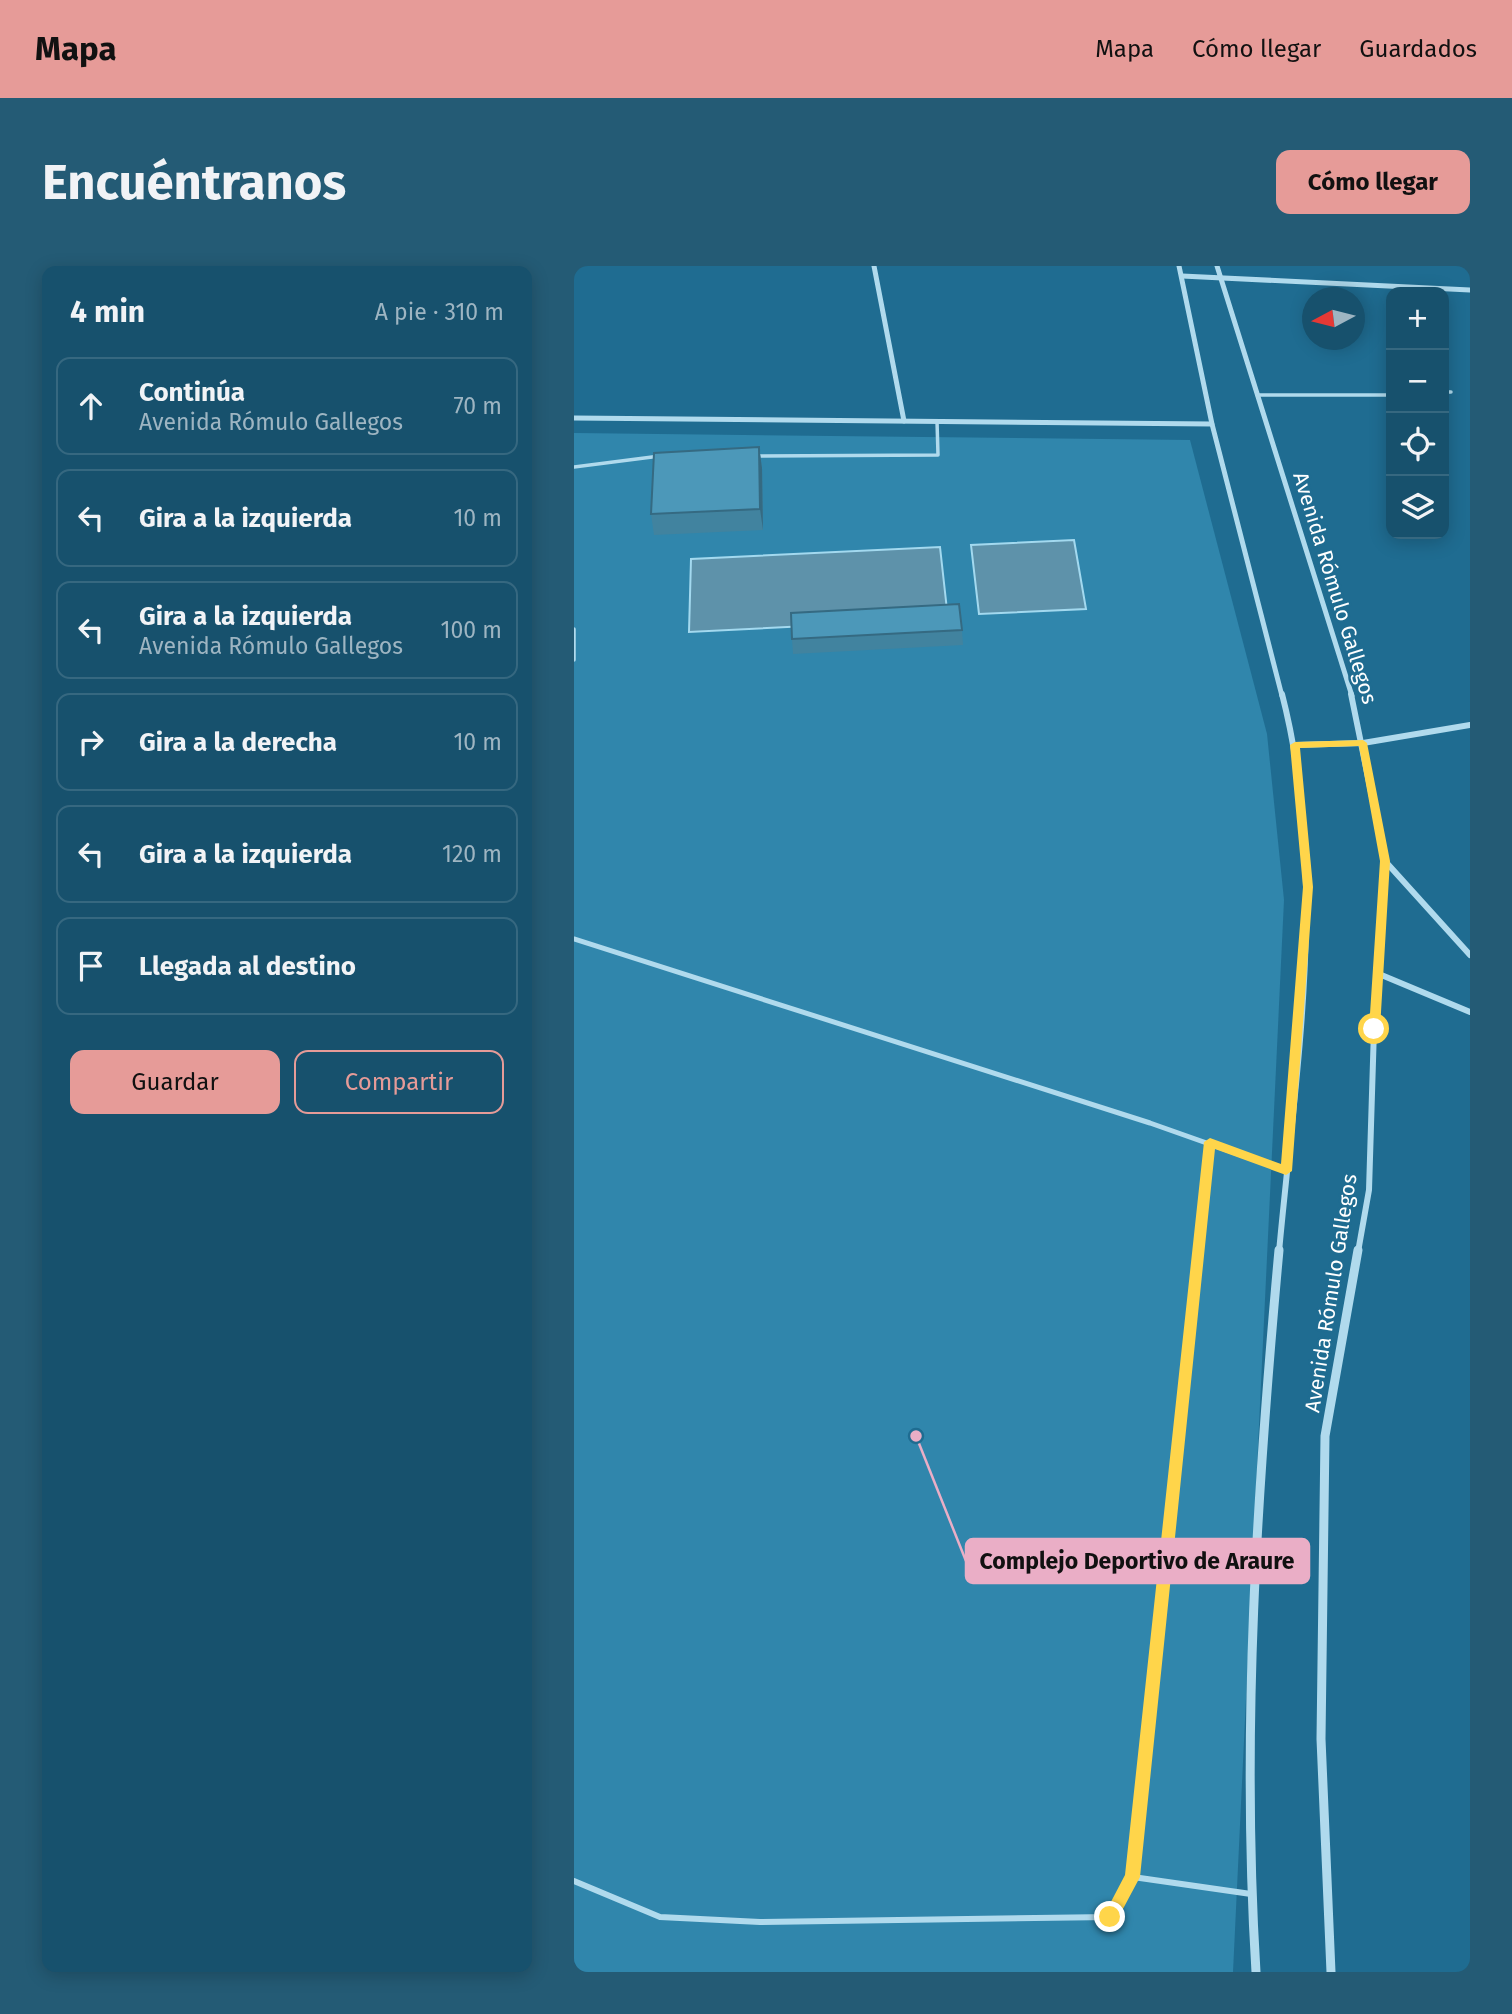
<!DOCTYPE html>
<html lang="es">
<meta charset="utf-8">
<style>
:root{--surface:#17516d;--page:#245b75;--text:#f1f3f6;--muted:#9eb5c2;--line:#366880;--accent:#e69b98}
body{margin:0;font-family:"Fira Sans",sans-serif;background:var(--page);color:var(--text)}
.controls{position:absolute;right:21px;top:21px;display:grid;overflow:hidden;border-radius:14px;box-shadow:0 4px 18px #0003}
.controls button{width:63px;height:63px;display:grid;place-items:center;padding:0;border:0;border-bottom:2px solid var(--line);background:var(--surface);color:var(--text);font:35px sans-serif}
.compass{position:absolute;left:728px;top:21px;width:63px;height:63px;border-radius:50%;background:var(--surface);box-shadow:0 4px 18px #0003;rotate:263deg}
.stop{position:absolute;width:21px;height:21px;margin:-16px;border:5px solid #ffd54a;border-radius:50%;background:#fff}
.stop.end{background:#ffd54a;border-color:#fff;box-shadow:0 2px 7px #0008}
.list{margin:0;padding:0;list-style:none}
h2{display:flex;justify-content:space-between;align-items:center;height:91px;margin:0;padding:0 28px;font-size:30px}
h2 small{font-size:23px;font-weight:400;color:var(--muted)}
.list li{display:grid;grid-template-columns:46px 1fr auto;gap:21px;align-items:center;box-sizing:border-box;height:98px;margin:0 14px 14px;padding:0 14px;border:2px solid var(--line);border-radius:14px}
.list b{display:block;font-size:26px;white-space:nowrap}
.list p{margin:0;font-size:23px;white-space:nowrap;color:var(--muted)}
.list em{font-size:23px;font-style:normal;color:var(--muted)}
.actions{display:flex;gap:14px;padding:21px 28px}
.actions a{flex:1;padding:16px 0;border:2px solid var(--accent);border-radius:14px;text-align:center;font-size:24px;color:var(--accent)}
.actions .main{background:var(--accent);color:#111}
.icon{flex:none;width:38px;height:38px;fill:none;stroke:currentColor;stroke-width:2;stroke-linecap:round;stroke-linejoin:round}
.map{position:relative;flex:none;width:896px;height:1706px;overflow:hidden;border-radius:14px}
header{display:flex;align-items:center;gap:42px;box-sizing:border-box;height:98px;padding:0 35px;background:var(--accent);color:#111}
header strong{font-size:33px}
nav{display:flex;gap:38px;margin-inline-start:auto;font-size:24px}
.intro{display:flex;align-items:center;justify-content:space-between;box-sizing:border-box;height:168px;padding:0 42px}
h1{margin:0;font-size:49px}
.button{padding:18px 32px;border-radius:14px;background:var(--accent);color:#111;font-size:24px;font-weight:700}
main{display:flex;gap:42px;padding:0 42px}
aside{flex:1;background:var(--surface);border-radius:14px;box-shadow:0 4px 18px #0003}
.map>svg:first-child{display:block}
</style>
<header>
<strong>Mapa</strong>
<nav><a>Mapa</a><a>Cómo llegar</a><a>Guardados</a></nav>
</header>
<div class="intro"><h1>Encuéntranos</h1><a class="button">Cómo llegar</a></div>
<main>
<aside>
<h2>4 min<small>A pie · 310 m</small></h2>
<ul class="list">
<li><svg class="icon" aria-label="ahead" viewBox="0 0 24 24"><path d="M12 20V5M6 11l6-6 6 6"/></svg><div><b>Continúa</b><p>Avenida Rómulo Gallegos</p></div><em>70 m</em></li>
<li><svg class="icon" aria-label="left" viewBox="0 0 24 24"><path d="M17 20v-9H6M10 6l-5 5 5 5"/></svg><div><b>Gira a la izquierda</b></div><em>10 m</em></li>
<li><svg class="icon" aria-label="left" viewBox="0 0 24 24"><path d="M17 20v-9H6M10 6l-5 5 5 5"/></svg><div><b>Gira a la izquierda</b><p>Avenida Rómulo Gallegos</p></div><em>100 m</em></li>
<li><svg class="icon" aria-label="right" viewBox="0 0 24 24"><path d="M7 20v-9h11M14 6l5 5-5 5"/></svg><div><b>Gira a la derecha</b></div><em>10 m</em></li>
<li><svg class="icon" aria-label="left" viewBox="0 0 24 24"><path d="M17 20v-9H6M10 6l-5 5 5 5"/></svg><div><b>Gira a la izquierda</b></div><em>120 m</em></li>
<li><svg class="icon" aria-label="arrive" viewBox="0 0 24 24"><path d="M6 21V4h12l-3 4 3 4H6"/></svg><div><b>Llegada al destino</b></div></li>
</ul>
<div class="actions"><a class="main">Guardar</a><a>Compartir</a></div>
</aside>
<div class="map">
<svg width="896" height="1706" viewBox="0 0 896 1706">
<rect width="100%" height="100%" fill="#1f6c91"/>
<polygon fill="#3086ac" points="0,167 616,174 693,468 710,634 659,1706 0,1706"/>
<g fill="#5e92aa" stroke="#a3d9ef" stroke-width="2">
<polygon points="500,274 512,343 405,348 397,279"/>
<polygon points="366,281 374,353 115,366 117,293"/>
</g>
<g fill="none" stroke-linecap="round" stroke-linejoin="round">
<g stroke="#b0daed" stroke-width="3.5">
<polyline points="870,126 877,126"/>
<polyline points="683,129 817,129"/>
<polyline points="180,190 364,189 363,155"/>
<polyline points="0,201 86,190"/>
<polyline points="0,363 0,394"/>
</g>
<g stroke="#b0daed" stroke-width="5">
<polyline points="0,673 576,857 712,905"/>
<polyline points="625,986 636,876"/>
</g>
<g stroke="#b0daed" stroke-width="6">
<polyline points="559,1611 677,1628"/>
<polyline points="0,1615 86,1651 186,1656 536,1651 559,1611 625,984"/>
</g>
<g stroke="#b0daed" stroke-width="5">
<polyline points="300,0 330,155"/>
<polyline points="605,0 638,158 708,430"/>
<polyline points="643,0 778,430"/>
<polyline points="608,10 896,24"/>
<polyline points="0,152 638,158"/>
</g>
<g stroke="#b0daed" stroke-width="6">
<polyline points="777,428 811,595 800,763 795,924 784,986"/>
<polyline points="721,479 789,477 896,459"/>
<polyline points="811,595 896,689"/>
<polyline points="805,708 896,746"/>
<path d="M705 986C722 801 755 610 708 428"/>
</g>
<g stroke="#b0daed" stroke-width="9">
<path d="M682 1706C667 1465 683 1224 705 984"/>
<polyline points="757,1706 747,1473 751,1170 784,984"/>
</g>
</g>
<g fill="#41839f">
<polygon points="185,181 188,202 189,264 80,269 77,248"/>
<polygon points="388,364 389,379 219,388 218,373"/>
</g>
<polygon fill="#356a82" points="185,181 188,202 189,264 186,243"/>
<g fill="#4c98b9" stroke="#356a82" stroke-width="2">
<polygon points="185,181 186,243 77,248 80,187"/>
<polygon points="385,338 388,364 218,373 217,347"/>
</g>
<polygon fill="#ffd54a" points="789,474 793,477 816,595 806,763 800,767 795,763 806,595 785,480 726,482 739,621 718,905 712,909 641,883 566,1611 542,1656 536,1658 531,1656 529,1651 551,1609 630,876 636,872 707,898 729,621 716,479 721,476"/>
<g text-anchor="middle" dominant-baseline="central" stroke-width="5" stroke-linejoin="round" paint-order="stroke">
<g font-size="21" fill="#fff" stroke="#1f6c91">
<text transform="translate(761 322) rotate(73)">Avenida Rómulo Gallegos</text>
<text transform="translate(757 1027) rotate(-81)">Avenida Rómulo Gallegos</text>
</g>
</g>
<path fill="none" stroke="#eaaec6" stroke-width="2.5" d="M342 1170L392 1295"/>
<circle fill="#eaaec6" stroke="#1f6c91" stroke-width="2.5" cx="342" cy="1170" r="7"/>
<rect fill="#eaaec6" stroke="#eaaec6" stroke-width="2.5" x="392" y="1273" width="343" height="44" rx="7"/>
<g font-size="23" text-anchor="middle" font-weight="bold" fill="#111">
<text x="563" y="1303">Complejo Deportivo de Araure</text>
</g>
</svg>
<div class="controls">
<button>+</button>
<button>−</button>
<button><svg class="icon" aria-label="locate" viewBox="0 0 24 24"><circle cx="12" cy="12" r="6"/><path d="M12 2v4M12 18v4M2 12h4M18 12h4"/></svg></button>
<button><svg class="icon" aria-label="layers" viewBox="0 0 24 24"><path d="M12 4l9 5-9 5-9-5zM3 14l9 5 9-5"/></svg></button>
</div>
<svg class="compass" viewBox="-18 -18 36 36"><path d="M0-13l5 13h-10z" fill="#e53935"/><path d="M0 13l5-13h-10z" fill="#9eb5c2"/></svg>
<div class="stop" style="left:800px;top:763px"></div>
<div class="stop end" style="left:536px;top:1651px"></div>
</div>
</main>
